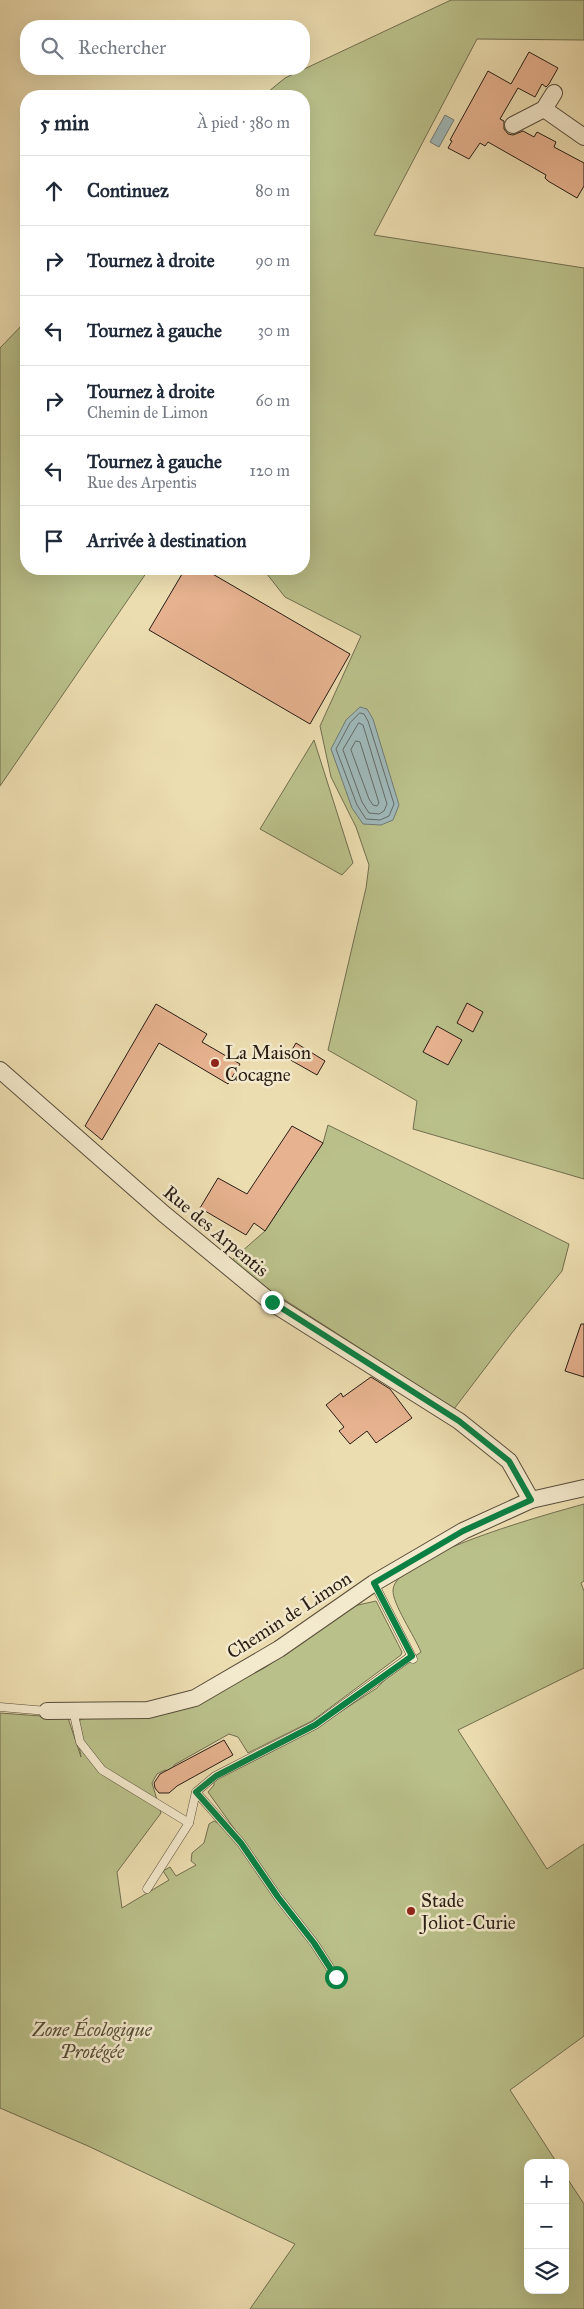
<!DOCTYPE html>
<html lang="fr">
<meta charset="utf-8">
<style>
:root{--surface:#fff;--page:#f2f2f3;--text:#1f2937;--muted:#747a83;--line:#e0e1e3}
body{margin:0;font-family:"IM FELL Great Primer",serif;background:var(--page);color:var(--text)}
.controls{position:absolute;right:15px;bottom:15px;display:grid;overflow:hidden;border-radius:10px;box-shadow:0 5px 20px #0002}
.controls button{width:45px;height:45px;display:grid;place-items:center;padding:0;border:0;border-bottom:1px solid var(--line);background:var(--surface);color:var(--text);font:25px sans-serif}
.stop{position:absolute;width:15px;height:15px;margin:-11px;border:4px solid #0b8043;border-radius:50%;background:#fff}
.stop.end{background:#0b8043;border-color:#fff;box-shadow:0 1px 5px #0008}
.list{margin:0;padding:0;list-style:none}
h2{display:flex;justify-content:space-between;align-items:center;height:65px;margin:0;padding:0 20px;font-size:21px}
h2 small{font-size:16px;font-weight:400;color:var(--muted)}
.list li{display:grid;grid-template-columns:32px 1fr auto;gap:15px;align-items:center;box-sizing:border-box;height:70px;padding:0 20px;border-top:1px solid var(--line)}
.list b{display:block;font-size:19px;white-space:nowrap}
.list p{margin:0;font-size:16px;white-space:nowrap;color:var(--muted)}
.list em{font-size:16px;font-style:normal;color:var(--muted)}
.icon{flex:none;width:28px;height:28px;fill:none;stroke:currentColor;stroke-width:2;stroke-linecap:round;stroke-linejoin:round}
.map{position:relative;flex:none;width:584px;height:2309px;overflow:hidden}
.search{position:absolute;background:var(--surface);box-shadow:0 5px 20px #0002;left:20px;top:20px;width:290px;height:55px;display:flex;align-items:center;gap:12px;box-sizing:border-box;padding:0 18px;border-radius:20px;color:var(--muted);font-size:19px}
.panel{position:absolute;background:var(--surface);box-shadow:0 5px 20px #0002;left:20px;top:90px;width:290px;height:485px;border-radius:20px}
.map>svg:first-child{display:block}
</style>
<div class="map">
<svg width="584" height="2309" viewBox="0 0 584 2309">
<rect width="100%" height="100%" fill="#ecddb0"/>
<filter id="stains"><feTurbulence type="fractalNoise" baseFrequency=".004" numOctaves="4"/><feColorMatrix values="0 0 0 0 .2 0 0 0 0 .09 0 0 0 0 .02 0 0 0 .5 -.17"/></filter>
<radialGradient id="worn" r=".72"><stop offset=".6" stop-color="#630" stop-opacity="0"/><stop offset="1" stop-color="#630" stop-opacity=".3"/></radialGradient>
<g fill="#bac08a" stroke="#716e4f">
<polygon points="451,0 584,0 584,40 477,39 374,235 584,268 584,1179 413,1129 417,1101 328,1050 366,888 369,865 356,827 331,777 320,726 361,636 285,597 263,569 304,569 304,96 263,96 285,78"/>
<polygon points="26,321 26,569 149,569 0,786 0,348"/>
<polygon points="314,740 353,863 342,875 260,829"/>
<polygon points="328,1125 569,1244 562,1271 511,1334 454,1409 271,1291 232,1260 265,1231 323,1143"/>
<path d="M584 1504V1581L581 1583 584 1591V1668L458 1730 547 1869 584 1844V2036L510 2090 557 2163H528V2290H565V2175L584 2204V2309H250L295 2244 88 2146 0 2108V1713L68 1718 81 1757 75 1723 84 1718 213 1695 266 1667 349 1607 376 1601 402 1652 401 1655 312 1721 248 1753 238 1737 229 1734 174 1765 172 1772 165 1770 157 1774 152 1783 161 1813 117 1872 122 1908 169 1880 163 1871 170 1867 176 1876 196 1865 191 1861 192 1853 204 1843 209 1824 214 1821 238 1834 208 1792 214 1785V1779L314 1729 377 1688 391 1673 421 1652C415 1637 392 1603 393 1590 395 1555 552 1513 584 1504Z"/>
</g>
<g fill="#9fb8b8" stroke="#6f7a76">
<polygon points="445,115 454,120 439,147 430,142"/>
<polygon points="360,707 367,709 373,719 399,805 393,820 381,825 363,824 352,808 331,749 346,720"/>
</g>
<g fill="none" stroke-linecap="round" stroke-linejoin="round">
<g stroke="#646a66" stroke-width="1">
<polygon points="360,713 364,714 368,721 394,804 389,816 380,820 366,819 357,805 336,749 350,723"/>
<polygon points="359,723 363,725 387,804 384,811 379,814 369,813 362,802 343,750"/>
<polygon points="356,741 360,742 379,803 377,806 373,805 369,799 351,750"/>
</g>
</g>
<g fill="#e6b28f" stroke="#281d14">
<polygon points="529,52 558,68 549,84 546,87 542,84 535,97 518,88 500,119 504,121 504,129 508,134 513,135 523,131 534,137 537,132 556,142 554,147 584,163 584,186 577,198 548,181 545,178 546,175 488,142 485,146 480,143 469,159 448,148 452,141 450,140 488,71 511,84"/>
<polygon points="185,569 204,569 350,654 310,724 149,630"/>
<polygon points="467,1003 483,1012 473,1032 457,1023"/>
<polygon points="156,1004 207,1034 202,1042 240,1064 228,1084 159,1043 102,1140 85,1126"/>
<polygon points="437,1026 462,1040 448,1065 423,1052"/>
<polygon points="296,1043 325,1061 317,1075 287,1058"/>
<polygon points="292,1126 323,1143 265,1231 254,1223 246,1235 200,1208 218,1178 247,1194"/>
<polygon points="581,1324 584,1324 584,1377 565,1371"/>
<polygon points="371,1377 390,1389 412,1418 376,1443 367,1431 350,1444 339,1431 344,1427 326,1405 341,1393 343,1397"/>
<polygon points="224,1740 233,1755 177,1786 169,1793 159,1793 155,1788 154,1783 160,1774"/>
</g>
<g fill="none" stroke-linecap="round" stroke-linejoin="round">
<g stroke="#594d3b" stroke-width="9">
<g id="lane">
<polyline points="374,1583 413,1659"/>
<polyline points="0,1707 47,1711"/>
<polyline points="73,1710 80,1742 102,1770 189,1823"/>
<polyline points="147,1889 189,1823 196,1792"/>
<polyline points="336,1977 314,1943 278,1897 241,1843 196,1792 215,1776 315,1725 411,1656"/>
</g>
</g>
<g stroke="#594d3b" stroke-width="18">
<g id="street">
<polyline points="544,109 584,137"/>
<polyline points="513,125 544,109 554,93"/>
<polyline points="0,1070 164,1214 272,1303 459,1421 509,1461 531,1500"/>
<polyline points="47,1711 148,1710 195,1698 279,1649 374,1583 463,1531 531,1500 584,1488"/>
</g>
</g>
<use href="#lane" stroke="#f3e9cc" stroke-width="8"/>
<use href="#street" stroke="#f3e9cc" stroke-width="16"/>
</g>
<g fill="none" stroke-linecap="round" stroke-linejoin="round">
<polyline stroke="#0b8043" stroke-width="6" points="272,1302 459,1421 509,1461 531,1500 463,1531 374,1583 412,1656 315,1725 216,1776 196,1792 241,1843 278,1897 314,1943 336,1977"/>
</g>
<g fill="#8f2418" stroke="#f3e9cc" stroke-width="2">
<circle cx="215" cy="1063" r="5"/>
<circle cx="411" cy="1911" r="5"/>
</g>
<g text-anchor="middle" dominant-baseline="central" stroke-width="5" stroke-linejoin="round" paint-order="stroke">
<g font-size="19" fill="#281d14" stroke="#f3e9cc" text-anchor="start">
<text x="225" y="1052">La Maison<tspan x="225" dy="22">Cocagne</tspan></text>
<text x="421" y="1900">Stade<tspan x="421" dy="22">Joliot-Curie</tspan></text>
</g>
<g font-size="19" fill="#281d14" stroke="#f3e9cc">
<text transform="translate(216 1231) rotate(40)">Rue des Arpentis</text>
<text transform="translate(289 1615) rotate(-33)">Chemin de Limon</text>
</g>
<g font-size="19" font-style="italic" fill="#544e37" stroke="#f3e9cc">
<text x="92" y="2029">Zone Écologique<tspan x="92" dy="22">Protégée</tspan></text>
</g>
</g>
<rect width="100%" height="100%" filter="url(#stains)"/>
<rect width="100%" height="100%" fill="url(#worn)"/>
</svg>
<div class="controls">
<button>+</button>
<button>−</button>
<button><svg class="icon" aria-label="layers" viewBox="0 0 24 24"><path d="M12 4l9 5-9 5-9-5zM3 14l9 5 9-5"/></svg></button>
</div>
<div class="stop" style="left:336px;top:1977px"></div>
<div class="stop end" style="left:272px;top:1302px"></div>
<div class="search"><svg class="icon" aria-label="search" viewBox="0 0 24 24"><circle cx="10" cy="10" r="6"/><path d="M15 15l6 6"/></svg>Rechercher</div>
<section class="panel">
<h2>5 min<small>À pied · 380 m</small></h2>
<ul class="list">
<li><svg class="icon" aria-label="ahead" viewBox="0 0 24 24"><path d="M12 20V5M6 11l6-6 6 6"/></svg><div><b>Continuez</b></div><em>80 m</em></li>
<li><svg class="icon" aria-label="right" viewBox="0 0 24 24"><path d="M7 20v-9h11M14 6l5 5-5 5"/></svg><div><b>Tournez à droite</b></div><em>90 m</em></li>
<li><svg class="icon" aria-label="left" viewBox="0 0 24 24"><path d="M17 20v-9H6M10 6l-5 5 5 5"/></svg><div><b>Tournez à gauche</b></div><em>30 m</em></li>
<li><svg class="icon" aria-label="right" viewBox="0 0 24 24"><path d="M7 20v-9h11M14 6l5 5-5 5"/></svg><div><b>Tournez à droite</b><p>Chemin de Limon</p></div><em>60 m</em></li>
<li><svg class="icon" aria-label="left" viewBox="0 0 24 24"><path d="M17 20v-9H6M10 6l-5 5 5 5"/></svg><div><b>Tournez à gauche</b><p>Rue des Arpentis</p></div><em>120 m</em></li>
<li><svg class="icon" aria-label="arrive" viewBox="0 0 24 24"><path d="M6 21V4h12l-3 4 3 4H6"/></svg><div><b>Arrivée à destination</b></div></li>
</ul>
</section>
</div>
